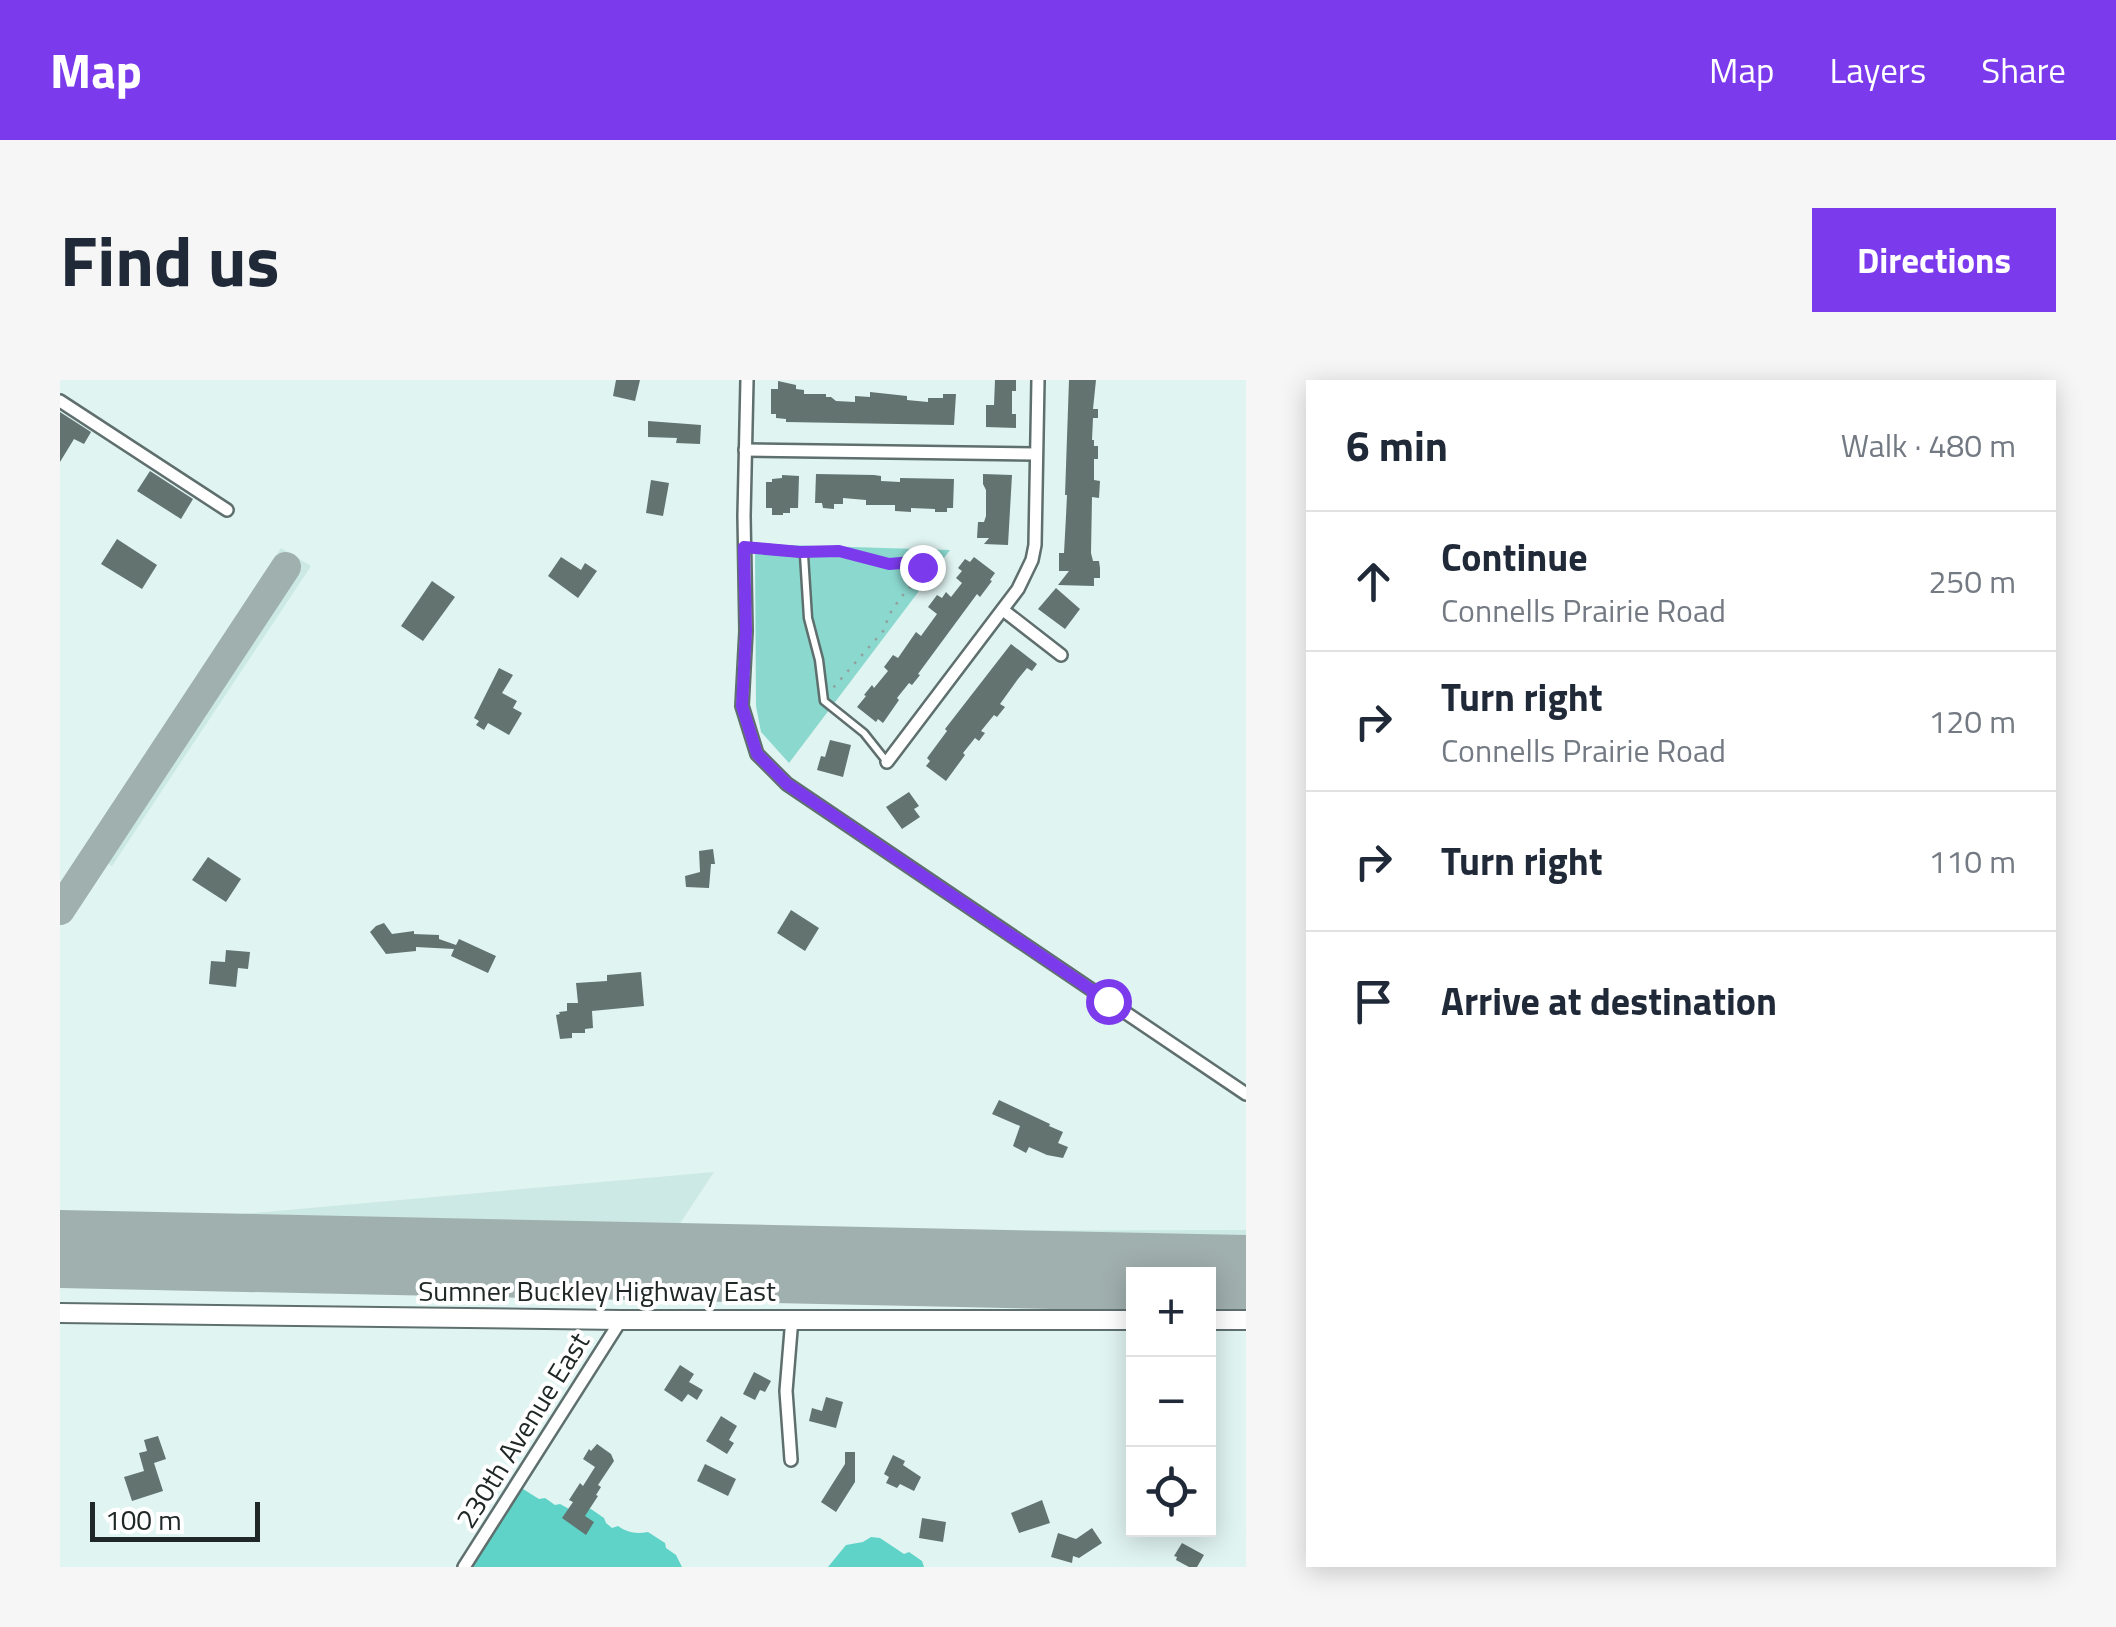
<!DOCTYPE html>
<meta charset="utf-8">
<style>
:root{--surface:#fff;--page:#f6f6f7;--text:#1f2937;--muted:#747a83;--line:#e0e1e3;--accent:#7c3aed}
body{margin:0;font-family:"Titillium Web",sans-serif;background:var(--page);color:var(--text)}
.controls{position:absolute;right:30px;bottom:30px;display:grid;overflow:hidden;border-radius:0px;box-shadow:0 5px 25px #0003}
.controls button{width:90px;height:90px;display:grid;place-items:center;padding:0;border:0;border-bottom:2px solid var(--line);background:var(--surface);color:var(--text);font:50px sans-serif}
.scale{position:absolute;left:30px;bottom:25px;width:170px;box-sizing:border-box;padding-left:10px;border:5px solid #202827;border-top:0;font-size:28px;line-height:35px;white-space:nowrap;color:#202827;-webkit-text-stroke:8px #fff;paint-order:stroke}
.stop{position:absolute;width:30px;height:30px;margin:-22px;border:8px solid #7c3aed;border-radius:50%;background:#fff}
.stop.end{background:#7c3aed;border-color:#fff;box-shadow:0 2px 10px #0008}
.list{margin:0;padding:0;list-style:none}
h2{display:flex;justify-content:space-between;align-items:center;height:130px;margin:0;padding:0 40px;font-size:42px}
h2 small{font-size:32px;font-weight:400;color:var(--muted)}
.list li{display:grid;grid-template-columns:65px 1fr auto;gap:30px;align-items:center;box-sizing:border-box;height:140px;padding:0 40px;border-top:2px solid var(--line)}
.list b{display:block;font-size:38px;white-space:nowrap}
.list p{margin:0;font-size:32px;white-space:nowrap;color:var(--muted)}
.list em{font-size:32px;font-style:normal;color:var(--muted)}
.icon{flex:none;width:55px;height:55px;fill:none;stroke:currentColor;stroke-width:2;stroke-linecap:round;stroke-linejoin:round}
.map{position:relative;flex:none;width:1186px;height:1187px;overflow:hidden;border-radius:0px}
header{display:flex;align-items:center;gap:60px;box-sizing:border-box;height:140px;padding:0 50px;background:var(--accent);color:#fff}
header strong{font-size:48px}
nav{display:flex;gap:55px;margin-inline-start:auto;font-size:35px}
.intro{display:flex;align-items:center;justify-content:space-between;box-sizing:border-box;height:240px;padding:0 60px}
h1{margin:0;font-size:70px}
.button{padding:25px 45px;border-radius:0px;background:var(--accent);color:#fff;font-size:35px;font-weight:700}
main{display:flex;gap:60px;padding:0 60px}
aside{flex:1;background:var(--surface);border-radius:0px;box-shadow:0 5px 25px #0003}
.map>svg:first-child{display:block}
</style>
<header>
<strong>Map</strong>
<nav><a>Map</a><a>Layers</a><a>Share</a></nav>
</header>
<div class="intro"><h1>Find us</h1><a class="button">Directions</a></div>
<main>
<div class="map">
<svg width="1186" height="1187" viewBox="0 0 1186 1187">
<rect width="100%" height="100%" fill="#e0f4f1"/>
<g fill="#cce9e5">
<polygon points="221,168 251,186 52,486 38,479 0,538 0,503"/>
<polygon points="654,792 615,851 1186,850 1186,896 0,878 0,859 118,862 127,839"/>
</g>
<polygon fill="#8bd8cf" points="695,164 890,170 729,383 701,352 696,326"/>
<g fill="#5fd3c8">
<path d="M455 1104 479 1119 485 1118 495 1125 500 1124 511 1130 531 1129 544 1138 546 1143 552 1148 558 1146C568 1153 576 1154 588 1152L605 1163 606 1168 616 1175 622 1187H411L416 1179 415 1174Z"/>
<polygon points="811,1157 820,1158 844,1174 849,1172 862,1181 864,1187 768,1187 786,1165 803,1162"/>
</g>
<g fill="none" stroke-linecap="round" stroke-linejoin="round">
<polyline stroke="#a0b0ae" stroke-width="30" points="0,530 226,187"/>
<polyline stroke="#a0b0ae" stroke-width="78" points="0,869 1186,894"/>
</g>
<g fill="#627370">
<polygon points="556,0 580,0 575,21 553,16"/>
<polygon points="935,0 956,0 956,11 952,11 952,34 956,34 956,48 926,47 926,25 934,25"/>
<polygon points="1009,0 1036,0 1033,29 1038,29 1038,38 1033,38 1032,60 1034,60 1034,66 1038,66 1038,79 1034,79 1034,100 1040,101 1039,118 1032,117 1031,173 1033,181 1039,181 1040,188 1040,198 1034,198 1034,206 998,205 1009,191 999,191 999,173 1004,173 1006,136 1007,115 1005,115"/>
<polygon points="718,1 736,5 736,9 744,10 744,14 766,14 766,17 771,17 776,21 795,22 795,16 810,17 810,12 847,16 847,20 868,22 868,18 883,18 883,14 896,14 894,45 726,42 726,39 716,38 716,34 711,34 711,9 718,9"/>
<polygon points="0,32 31,52 24,64 14,59 0,82"/>
<polygon points="588,41 641,45 640,64 616,63 617,58 588,57"/>
<polygon points="90,91 133,119 121,139 77,111"/>
<polygon points="756,94 814,95 821,96 821,101 840,102 840,98 894,99 893,128 887,128 887,132 875,132 875,129 851,128 851,132 835,131 835,125 806,125 806,120 783,118 783,124 774,124 774,129 763,128 762,123 755,123"/>
<polygon points="923,94 952,95 948,165 924,164 929,158 917,158 918,142 924,142 926,136 926,110 923,104"/>
<polygon points="722,95 739,96 738,128 730,128 730,133 723,133 723,135 712,135 712,128 706,128 706,102 712,102 712,99 722,98"/>
<polygon points="591,100 609,103 603,136 586,133"/>
<polygon points="57,159 97,185 82,209 41,184"/>
<polygon points="501,177 521,190 525,183 537,191 518,218 488,196"/>
<polygon points="914,177 935,193 930,200 932,201 920,217 917,214 858,294 860,295 852,305 849,303 837,318 839,320 823,343 818,339 816,342 797,327 806,316 804,315 812,305 814,308 828,291 824,287 833,275 838,278 856,252 861,256 877,234 868,227 877,215 882,218 886,212 891,217 902,203 896,198 902,191 898,188 905,179 910,182"/>
<polygon points="372,201 395,217 363,261 341,246"/>
<polygon points="996,208 1020,229 1005,249 978,229"/>
<polygon points="951,264 977,284 972,291 967,288 958,299 940,324 945,327 937,337 934,335 921,351 925,353 919,361 915,358 903,373 905,375 886,401 866,386 870,381 867,378 887,351 885,349"/>
<polygon points="439,288 453,295 442,313 457,321 453,328 462,333 449,355 428,343 424,350 416,345 419,341 414,338"/>
<polygon points="770,360 791,365 783,397 757,390 761,376 765,377"/>
<polygon points="849,412 859,426 854,429 860,437 842,449 826,427"/>
<polygon points="653,469 655,484 651,484 649,508 626,507 625,496 640,492 639,471"/>
<polygon points="148,477 181,499 166,522 132,500"/>
<polygon points="731,530 759,548 745,571 717,553"/>
<polygon points="324,543 332,554 354,551 354,554 379,555 379,559 396,565 399,559 436,576 428,593 391,576 394,569 356,567 356,571 326,574 310,552 316,546"/>
<polygon points="166,570 190,572 188,589 178,588 176,607 149,604 151,581 165,582"/>
<polygon points="581,592 584,626 532,631 533,648 525,649 525,653 512,653 512,658 500,659 496,635 500,634 499,632 507,631 507,623 518,623 516,603 547,601 547,595"/>
<polygon points="939,720 990,744 989,746 1003,752 998,763 1008,767 1003,778 987,775 969,767 966,773 953,766 960,746 932,734"/>
<polygon points="620,985 634,994 629,1002 643,1010 637,1020 628,1014 622,1022 604,1010"/>
<polygon points="694,992 711,1001 705,1012 700,1010 695,1020 683,1014"/>
<polygon points="766,1017 783,1022 776,1048 749,1041 752,1028 762,1031"/>
<polygon points="661,1036 677,1046 669,1060 674,1063 667,1074 646,1061"/>
<polygon points="98,1056 106,1079 94,1083 103,1111 72,1121 64,1097 84,1091 79,1073 87,1071 84,1060"/>
<polygon points="537,1064 551,1074 554,1081 538,1105 541,1107 536,1115 538,1116 525,1136 534,1142 526,1155 502,1138 513,1122 509,1120 520,1103 523,1106 535,1087 523,1079 529,1069 531,1071"/>
<polygon points="785,1072 795,1072 795,1102 776,1132 761,1122 785,1084"/>
<polygon points="833,1075 845,1081 843,1085 861,1097 854,1111 840,1104 837,1108 826,1103 829,1097 824,1094"/>
<polygon points="645,1084 676,1099 668,1116 637,1101"/>
<polygon points="982,1120 990,1143 959,1153 951,1133"/>
<polygon points="862,1138 886,1142 883,1162 859,1158"/>
<polygon points="1032,1148 1042,1163 1019,1178 1013,1176 1012,1183 991,1177 998,1153 1016,1159"/>
<polygon points="1122,1163 1144,1175 1137,1187 1129,1187 1116,1180 1117,1177 1114,1176"/>
</g>
<g fill="none" stroke-linecap="round" stroke-linejoin="round">
<g stroke="#5e6f6d" stroke-width="11">
<polyline id="lane" points="686,167 740,172 744,175 748,238 759,280 764,321 804,353 827,382"/>
</g>
<g stroke="#5e6f6d" stroke-width="16">
<g id="street">
<polyline points="687,0 684,136 686,251 682,326 697,374 727,404 1186,714"/>
<polyline points="0,21 167,130"/>
<polyline points="685,70 975,74"/>
<polyline points="943,230 1001,275"/>
<polyline points="827,382 958,209 972,180 975,165 978,0"/>
<polyline points="731,1080 726,1011 732,938"/>
<polyline points="404,1187 561,940"/>
</g>
</g>
<g stroke="#5e6f6d" stroke-width="22">
<g id="secondary">
<polyline points="0,933 561,940 1074,940"/>
<polyline points="1148,940 1186,940"/>
</g>
</g>
<polyline stroke="#92a19e" stroke-width="2.5" stroke-dasharray="2.5 8" stroke-linecap="butt" points="752,172 779,171 829,184 853,182 862,187 861,196 841,217 829,235 824,250 773,308"/>
<use href="#lane" stroke="#fff" stroke-width="6"/>
<use href="#street" stroke="#fff" stroke-width="11"/>
<use href="#secondary" stroke="#fff" stroke-width="18"/>
</g>
<g fill="none" stroke-linecap="round" stroke-linejoin="round">
<polyline stroke="#7c3aed" stroke-width="12" points="862,187 853,182 829,184 779,171 740,172 684,167 686,251 682,326 697,374 727,404 1048,621"/>
</g>
<g text-anchor="middle" dominant-baseline="central" stroke-width="8" stroke-linejoin="round" paint-order="stroke">
<g font-size="28" fill="#202827" stroke="#fff">
<text x="537" y="910">Sumner Buckley Highway East</text>
<text transform="translate(462 1050) rotate(-58)">230th Avenue East</text>
</g>
</g>
</svg>
<div class="controls">
<button>+</button>
<button>−</button>
<button><svg class="icon" aria-label="locate" viewBox="0 0 24 24"><circle cx="12" cy="12" r="6"/><path d="M12 2v4M12 18v4M2 12h4M18 12h4"/></svg></button>
</div>
<div class="scale">100 m</div>
<div class="stop" style="left:1048px;top:621px"></div>
<div class="stop end" style="left:862px;top:187px"></div>
</div>
<aside>
<h2>6 min<small>Walk · 480 m</small></h2>
<ul class="list">
<li><svg class="icon" aria-label="ahead" viewBox="0 0 24 24"><path d="M12 20V5M6 11l6-6 6 6"/></svg><div><b>Continue</b><p>Connells Prairie Road</p></div><em>250 m</em></li>
<li><svg class="icon" aria-label="right" viewBox="0 0 24 24"><path d="M7 20v-9h11M14 6l5 5-5 5"/></svg><div><b>Turn right</b><p>Connells Prairie Road</p></div><em>120 m</em></li>
<li><svg class="icon" aria-label="right" viewBox="0 0 24 24"><path d="M7 20v-9h11M14 6l5 5-5 5"/></svg><div><b>Turn right</b></div><em>110 m</em></li>
<li><svg class="icon" aria-label="arrive" viewBox="0 0 24 24"><path d="M6 21V4h12l-3 4 3 4H6"/></svg><div><b>Arrive at destination</b></div></li>
</ul>
</aside>
</main>
